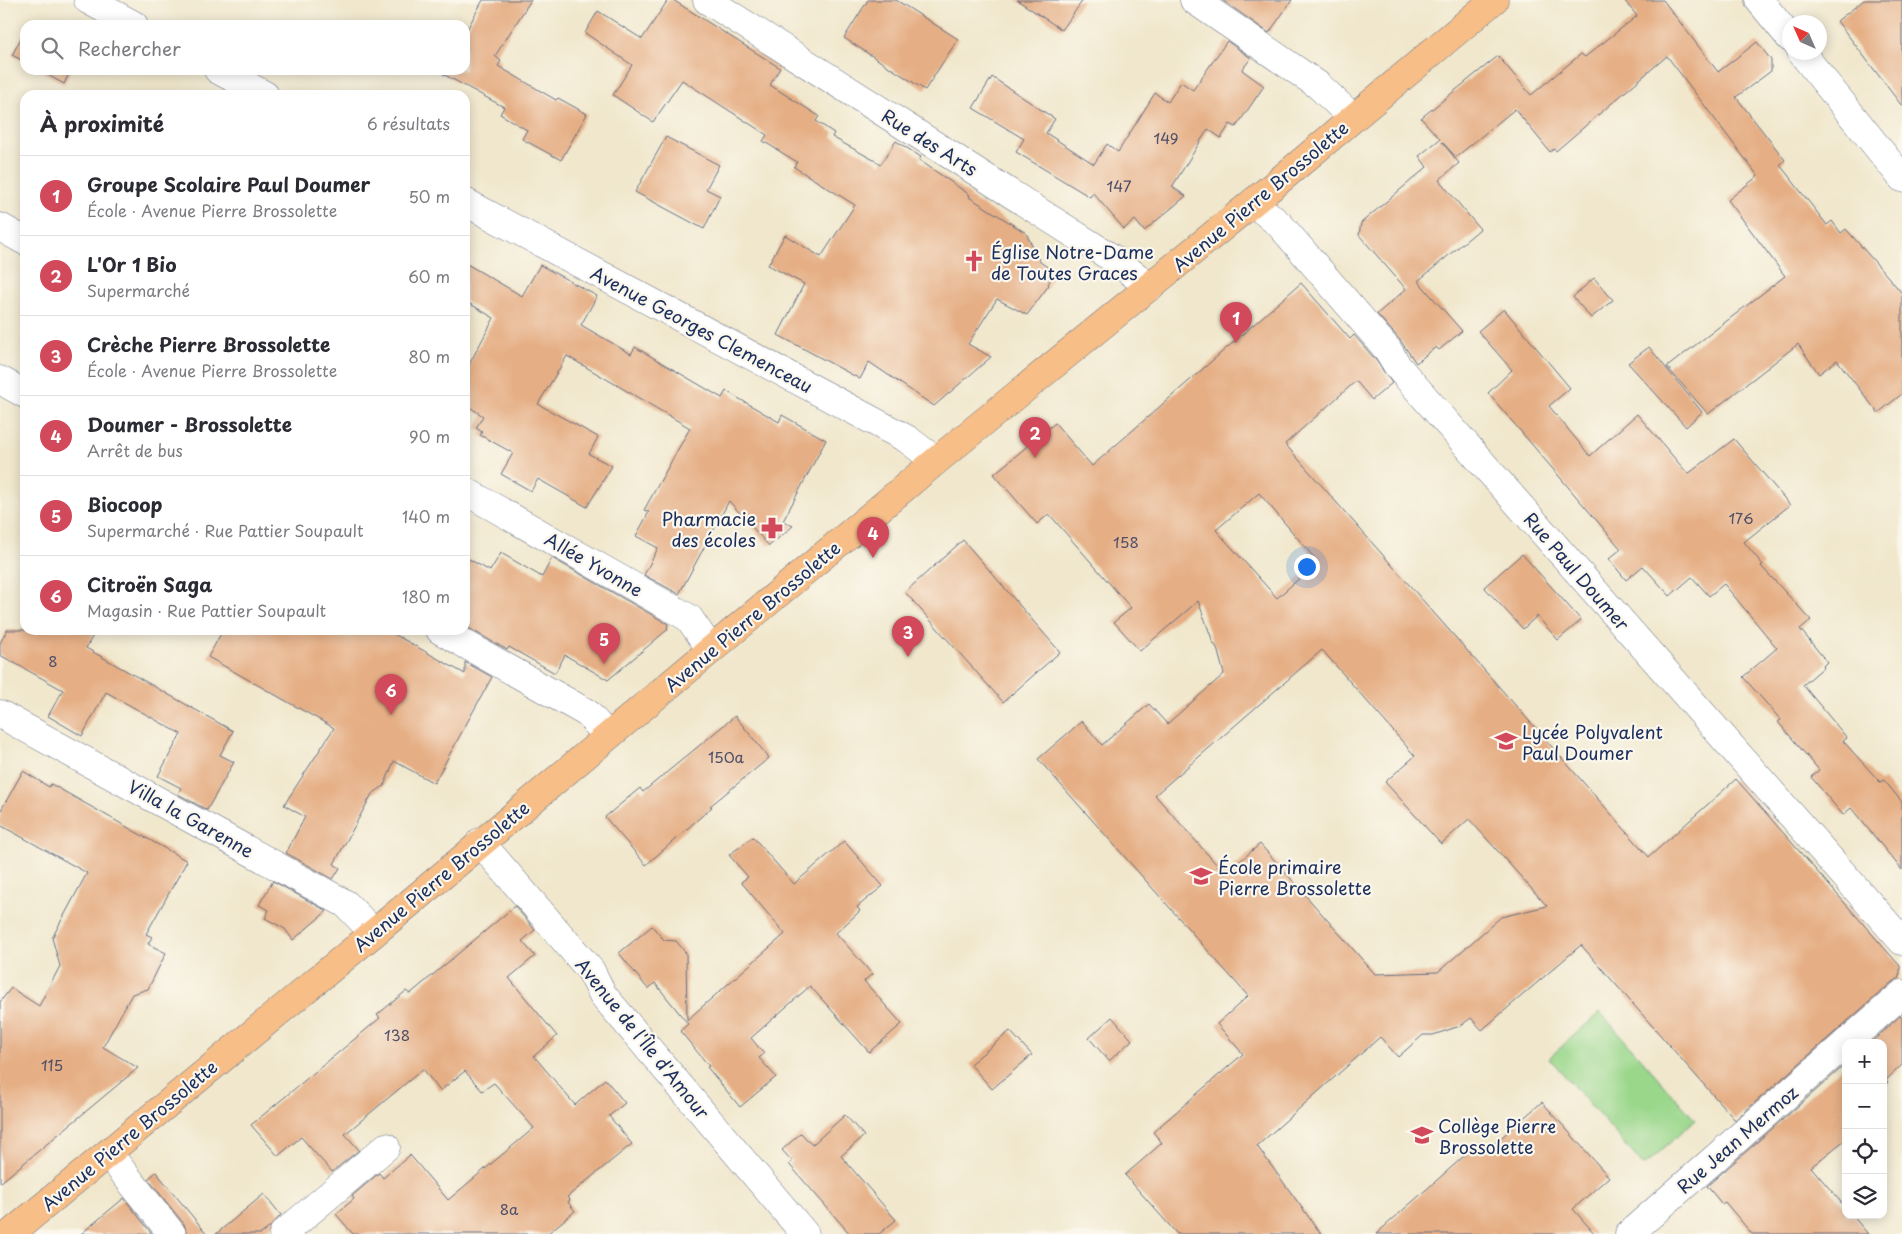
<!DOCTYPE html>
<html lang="fr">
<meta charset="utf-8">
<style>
:root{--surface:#fff;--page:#f2f2f3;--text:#2b2b33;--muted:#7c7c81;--line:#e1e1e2;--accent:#d1495b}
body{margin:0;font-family:"Playpen Sans",sans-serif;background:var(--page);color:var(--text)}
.controls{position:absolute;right:15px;bottom:15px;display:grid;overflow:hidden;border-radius:10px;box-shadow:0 2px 12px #0003}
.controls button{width:45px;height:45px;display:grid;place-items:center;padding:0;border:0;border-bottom:1px solid var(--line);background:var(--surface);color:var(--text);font:25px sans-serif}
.compass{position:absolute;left:1782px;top:15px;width:45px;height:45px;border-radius:50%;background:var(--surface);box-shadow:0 2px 12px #0003;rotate:315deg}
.you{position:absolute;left:1306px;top:566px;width:18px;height:18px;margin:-12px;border:4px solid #fff;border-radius:50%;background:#1a73e8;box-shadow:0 0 0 8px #1a73e833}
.badge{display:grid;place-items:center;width:32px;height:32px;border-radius:50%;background:var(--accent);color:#fff;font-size:16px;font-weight:700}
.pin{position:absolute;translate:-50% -41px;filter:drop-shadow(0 1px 2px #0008)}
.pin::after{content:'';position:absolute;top:26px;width:18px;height:15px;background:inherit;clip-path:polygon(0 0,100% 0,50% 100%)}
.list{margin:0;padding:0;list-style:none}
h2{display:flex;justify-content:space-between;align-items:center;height:65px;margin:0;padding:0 20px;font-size:21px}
h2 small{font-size:16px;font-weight:400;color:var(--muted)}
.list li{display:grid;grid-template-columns:32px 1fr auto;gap:15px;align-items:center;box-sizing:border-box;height:80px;padding:0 20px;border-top:1px solid var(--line)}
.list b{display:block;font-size:19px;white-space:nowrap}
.list p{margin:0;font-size:16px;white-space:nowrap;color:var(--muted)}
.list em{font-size:16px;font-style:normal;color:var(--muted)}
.icon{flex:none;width:28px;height:28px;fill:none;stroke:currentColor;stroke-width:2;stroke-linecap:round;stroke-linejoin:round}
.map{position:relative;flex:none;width:1902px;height:1234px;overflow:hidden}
.search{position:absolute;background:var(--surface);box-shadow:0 2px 12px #0003;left:20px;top:20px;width:450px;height:55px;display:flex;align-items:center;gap:12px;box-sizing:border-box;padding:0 18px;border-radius:15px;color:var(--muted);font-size:19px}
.panel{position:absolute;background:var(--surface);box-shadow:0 2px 12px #0003;left:20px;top:90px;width:450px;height:545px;border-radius:15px}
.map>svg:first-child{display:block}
</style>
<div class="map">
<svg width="1902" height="1234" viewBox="0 0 1902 1234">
<rect width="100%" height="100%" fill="#fbf7ec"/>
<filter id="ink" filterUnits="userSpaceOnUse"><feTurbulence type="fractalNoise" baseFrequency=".02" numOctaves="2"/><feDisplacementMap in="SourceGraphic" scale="10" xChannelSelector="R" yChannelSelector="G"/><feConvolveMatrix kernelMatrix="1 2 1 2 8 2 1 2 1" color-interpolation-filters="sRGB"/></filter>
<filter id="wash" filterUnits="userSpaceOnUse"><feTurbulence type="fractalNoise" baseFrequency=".0096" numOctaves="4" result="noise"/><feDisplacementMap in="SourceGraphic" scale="20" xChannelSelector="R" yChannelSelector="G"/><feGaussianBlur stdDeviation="1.12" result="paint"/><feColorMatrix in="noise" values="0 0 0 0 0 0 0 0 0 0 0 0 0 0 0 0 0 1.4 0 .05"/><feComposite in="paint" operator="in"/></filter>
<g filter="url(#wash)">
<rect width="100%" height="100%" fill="#f0e7cc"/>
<polygon fill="#9ad78b" stroke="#5a8374" points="1600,1012 1695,1120 1644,1166 1549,1058"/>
<g id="blocks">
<g fill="#e5ae84" fill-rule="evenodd">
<polygon points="483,0 531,0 495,56 501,61 498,66 556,100 558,98 587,114 561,160 522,139 527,130 500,114 504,107 443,74 445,70 465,70 465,33"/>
<polygon points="668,0 673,0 780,68 770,85 819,116 816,121 834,133 832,137 881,164 896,141 921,157 919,160 970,195 969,197 1026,233 1040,262 1055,272 1048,284 1049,285 1027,315 997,299 968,344 991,357 934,406 869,362 860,379 778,335 804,284 768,265 785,235 821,257 855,205 794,167 797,162 763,141 767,135 682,80 653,122 613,95 632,65 585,33 598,11 642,39"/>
<polygon points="868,0 896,0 958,39 925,90 844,38"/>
<polygon points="1017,0 1083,0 1062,30"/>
<polygon points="1222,0 1292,0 1269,33"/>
<polygon points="1624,0 1663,0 1718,72 1757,42 1771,60 1771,71 1736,97 1785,160 1780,165 1827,225 1832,221 1841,233 1846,229 1902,293 1902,394 1878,413 1837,360 1819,374 1798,344 1708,414 1667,367 1785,276 1728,200 1758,176 1667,56 1556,151 1554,149 1550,152 1515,109 1456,157 1442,142 1459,163 1439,180 1480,229 1418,281 1462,331 1439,350 1436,347 1416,363 1400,340 1377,314 1406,289 1359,235 1361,223 1427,167 1419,156 1440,139 1421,118 1498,56 1531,95 1581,54 1585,57 1637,16"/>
<polygon points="1864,0 1902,0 1902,106 1837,21"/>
<polygon points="25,31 25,62 12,55"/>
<polygon points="1227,41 1251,58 1242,70 1264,86 1236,127 1230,124 1221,138 1208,129 1172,187 1186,196 1144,231 1135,220 1124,229 1093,193 1090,197 1016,152 1024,139 973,108 992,77 1055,119 1046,133 1094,164 1107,144 1118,152 1155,93 1168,102 1181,82 1193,90"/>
<polygon points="39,70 71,70 64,84"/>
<polygon points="666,137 719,165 706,189 720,196 704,229 635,192"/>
<polygon points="465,263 522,296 540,265 597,296 581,325 631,354 635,347 722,398 726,391 779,422 782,415 826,440 783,521 793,526 769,546 729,501 679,594 644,575 658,548 636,536 649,512 644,510 690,428 567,356 538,404 598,437 589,454 612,466 587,507 538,479 531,491 501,474 513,453 480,435 482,432 476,428 483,416 465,404 465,372 494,318 465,301"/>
<polygon points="1594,278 1613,300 1591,318 1573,297"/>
<path d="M1301 283 1350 339 1354 335 1375 359 1392 383 1372 400 1356 381 1285 444 1649 857 1736 779 1900 966V973L1898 979 1892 982 1735 1120 1581 945 1482 1030 1471 1018 1460 1026 1433 1035H1423L1398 1057 1380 1037 1257 1146 1321 1234H1177L1125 1175 1162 1143 1153 1132 1243 1054 1217 1024 1248 996 1038 759 1082 721 1102 745 1149 704 1167 724 1224 674 1217 648 1213 642 1198 601 1140 651 1114 622 1131 608 1049 514 1037 524 994 474 1055 423 1092 466ZM1259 493 1318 562 1277 598 1216 530ZM1322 650 1415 756 1385 782 1441 844 1469 819 1547 906 1501 917 1438 972 1375 974 1260 844 1225 874 1155 795Z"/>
<polygon points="1504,309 1570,388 1549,406 1590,456 1637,414 1688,474 1734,439 1790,505 1744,542 1763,565 1761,566 1811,620 1800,629 1827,662 1823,666 1824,667 1803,685 1847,738 1843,741 1880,782 1884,780 1902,802 1902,870 1851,808 1843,815 1811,777 1819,770 1778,722 1781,720 1743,677 1777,648 1724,584 1709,596 1692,577 1670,596 1643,566 1626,580 1609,559 1621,549 1488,393 1512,370 1478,331"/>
<polygon points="1649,347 1702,412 1686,427 1628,363"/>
<polygon points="963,540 1060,652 1003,702 905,592"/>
<polygon points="501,553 542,577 552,558 668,624 667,630 608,680 565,655 555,673 509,647 507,650 465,626 465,557 490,571"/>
<polygon points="1522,554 1581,620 1558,640 1537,616 1523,629 1484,587"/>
<polygon points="7,630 96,630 86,648 233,731 220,755 234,762 207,810 178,794 181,788 158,776 181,734 106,692 82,736 48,716 63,690 0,655 0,643"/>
<polygon points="223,630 387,630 465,674 465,662 492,677 434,783 394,761 384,786 372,794 334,864 340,868 333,879 286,853 305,817 284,805 334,728 208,657"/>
<polygon points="735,716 769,758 710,806 712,807 646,865 605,817 640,788 643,792"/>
<polygon points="23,771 49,787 51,784 187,861 146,934 152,937 148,944 166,953 148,989 132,994 103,1047 138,1068 0,1183 0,1002 11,988 39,1006 60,966 52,938 87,873 0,825 0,812"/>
<polygon points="753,837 794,884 844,841 883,886 857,907 860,911 836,933 872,974 864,981 902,1024 869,1052 810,986 751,1038 764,1054 759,1058 776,1077 740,1107 707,1067 709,1066 680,1031 688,1024 655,983 648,989 619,953 652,926 664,940 676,941 686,953 687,1020 785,934 741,882 748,877 729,855"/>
<polygon points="273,881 327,911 293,940 285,929 265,918 269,910 259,905"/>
<polygon points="515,906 535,930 522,941 535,956 509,978 557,1036 534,1056 575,1105 605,1079 625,1103 609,1116 632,1144 567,1197 570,1200 568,1202 575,1211 547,1234 353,1234 336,1214 354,1199 352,1196 379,1173 383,1178 410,1155 448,1200 534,1128 494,1083 482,1091 465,1071 440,1091 423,1069 345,1134 359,1150 332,1172 301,1137 278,1156 251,1125 380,1018 377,1015 406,991 410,994"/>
<polygon points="1900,1016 1902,1018 1902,1065 1886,1080 1888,1082 1883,1086 1883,1043 1870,1043"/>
<polygon points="1112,1017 1132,1040 1109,1061 1089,1038"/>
<polygon points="1010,1031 1032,1055 992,1089 970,1064"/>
<polygon points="1846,1064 1846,1139 1811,1167 1846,1208 1846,1215 1852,1215 1868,1234 1752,1234 1725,1202 1722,1204 1707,1186"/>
<polygon points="1542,1102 1609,1177 1573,1209 1595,1234 1376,1234 1480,1142 1487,1150"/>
<polygon points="845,1115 864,1136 841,1156 896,1220 879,1234 850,1234 789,1164 792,1161 782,1150 801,1133 812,1145"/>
<polygon points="156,1172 207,1234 187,1234 184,1224 148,1179"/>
<polygon points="264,1194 281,1215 270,1227 261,1234 216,1234"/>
<polygon points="124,1198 152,1234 81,1234"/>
</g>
</g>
</g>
<g filter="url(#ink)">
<use href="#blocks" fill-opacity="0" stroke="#666f84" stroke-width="1"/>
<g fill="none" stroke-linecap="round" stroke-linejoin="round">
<g stroke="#666f84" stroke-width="29">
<g id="minor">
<polyline points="88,0 134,25"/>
<polyline points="707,0 1115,260 1150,287"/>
<polyline points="1194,0 1318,85 1353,118"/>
<polyline points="1759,0 1790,38"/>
<polyline points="1801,52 1902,178"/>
<polyline points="218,70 265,95"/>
<polyline points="465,202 907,439 936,461"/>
<polyline points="1253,202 1280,225 1388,350 1398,367 1902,941"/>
<polyline points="0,227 25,241"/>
<polyline points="0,380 25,394"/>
<polyline points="465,491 689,618 711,650"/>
<polyline points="440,630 587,713 608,736"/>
<polyline points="0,714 346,904 374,933"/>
<polyline points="480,842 591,971 603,995 805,1234"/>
<polyline points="1846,1043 1902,994"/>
<polyline points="108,1153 172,1234"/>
<polyline points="283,1234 386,1147"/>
<polyline points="1629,1234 1846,1043"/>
</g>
</g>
<g stroke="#666f84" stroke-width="29">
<polyline id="major" points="10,1234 374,933 936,461 1274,185 1494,0"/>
</g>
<use href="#minor" stroke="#fff" stroke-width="28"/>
<use href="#major" stroke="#f7be87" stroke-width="28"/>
</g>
</g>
<defs>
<g id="church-bare" transform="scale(1.725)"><path d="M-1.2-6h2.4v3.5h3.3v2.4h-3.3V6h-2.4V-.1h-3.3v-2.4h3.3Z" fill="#d1495b" stroke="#fbf7ec" stroke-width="2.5" paint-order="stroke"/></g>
<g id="pharmacy-bare" transform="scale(1.725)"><path d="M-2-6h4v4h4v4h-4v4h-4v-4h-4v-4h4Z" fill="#d1495b" stroke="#fbf7ec" stroke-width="2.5" paint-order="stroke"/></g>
<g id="school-bare" transform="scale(1.725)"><path d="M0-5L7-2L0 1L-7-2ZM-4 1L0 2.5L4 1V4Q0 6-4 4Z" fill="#d1495b" stroke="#fbf7ec" stroke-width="2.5" paint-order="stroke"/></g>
</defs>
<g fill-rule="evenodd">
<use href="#church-bare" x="974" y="261"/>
<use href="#pharmacy-bare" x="772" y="528"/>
<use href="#school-bare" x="1506" y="741"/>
<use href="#school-bare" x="1201" y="876"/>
<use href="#school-bare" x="1422" y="1135"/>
</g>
<g text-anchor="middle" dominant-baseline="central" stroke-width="4.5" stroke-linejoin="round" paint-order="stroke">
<g font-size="15" fill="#4e4f68">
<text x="1166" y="137">149</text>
<text x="1119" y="185">147</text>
<text x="1741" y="517">176</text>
<text x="1126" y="541">158</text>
<text x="53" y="660">8</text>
<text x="726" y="756">150a</text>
<text x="397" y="1034">138</text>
<text x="52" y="1064">115</text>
<text x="509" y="1208">8a</text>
</g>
<g font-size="18" fill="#1b2f5e" stroke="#fbf7ec">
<text transform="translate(930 142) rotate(32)">Rue des Arts</text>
<text transform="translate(1260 196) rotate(-40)">Avenue Pierre Brossolette</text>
<text transform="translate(702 329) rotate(28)">Avenue Georges Clemenceau</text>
<text transform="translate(594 564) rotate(30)">Allée Yvonne</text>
<text transform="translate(1577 571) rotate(49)">Rue Paul Doumer</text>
<text transform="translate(752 616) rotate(-40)">Avenue Pierre Brossolette</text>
<text transform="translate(191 818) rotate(29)">Villa la Garenne</text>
<text transform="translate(441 876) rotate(-40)">Avenue Pierre Brossolette</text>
<text transform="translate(643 1038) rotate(51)">Avenue de l'Île d'Amour</text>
<text transform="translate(129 1135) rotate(-40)">Avenue Pierre Brossolette</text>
<text transform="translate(1737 1139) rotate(-41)">Rue Jean Mermoz</text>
</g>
<g font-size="18" fill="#1b2f5e" stroke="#fbf7ec" text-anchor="start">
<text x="991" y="251">Église Notre-Dame<tspan x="991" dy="21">de Toutes Graces</tspan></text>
<text x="756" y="518" text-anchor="end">Pharmacie<tspan x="756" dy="21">des écoles</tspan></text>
<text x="1522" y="731">Lycée Polyvalent<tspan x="1522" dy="21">Paul Doumer</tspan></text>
<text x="1218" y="866">École primaire<tspan x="1218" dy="21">Pierre Brossolette</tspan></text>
<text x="1438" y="1125">Collège Pierre<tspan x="1438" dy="21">Brossolette</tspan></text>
</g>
</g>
</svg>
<div class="controls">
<button>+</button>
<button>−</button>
<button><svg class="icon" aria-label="locate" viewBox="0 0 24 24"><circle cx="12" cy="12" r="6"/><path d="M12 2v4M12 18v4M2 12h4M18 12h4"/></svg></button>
<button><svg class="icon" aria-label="layers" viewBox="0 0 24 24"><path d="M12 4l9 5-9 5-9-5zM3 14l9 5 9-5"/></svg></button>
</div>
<svg class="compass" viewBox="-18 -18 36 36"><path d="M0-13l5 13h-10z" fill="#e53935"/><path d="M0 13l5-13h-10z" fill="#7c7c81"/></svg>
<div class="you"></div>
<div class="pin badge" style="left:1236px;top:343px">1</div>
<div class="pin badge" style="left:1035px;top:458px">2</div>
<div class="pin badge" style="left:908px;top:657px">3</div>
<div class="pin badge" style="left:873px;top:558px">4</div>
<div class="pin badge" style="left:604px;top:664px">5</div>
<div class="pin badge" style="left:391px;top:715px">6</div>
<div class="search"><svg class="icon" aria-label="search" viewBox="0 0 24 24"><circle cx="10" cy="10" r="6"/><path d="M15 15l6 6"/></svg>Rechercher</div>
<section class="panel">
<h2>À proximité<small>6 résultats</small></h2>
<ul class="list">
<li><span class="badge">1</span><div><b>Groupe Scolaire Paul Doumer</b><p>École · Avenue Pierre Brossolette</p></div><em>50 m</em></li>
<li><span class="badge">2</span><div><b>L'Or 1 Bio</b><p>Supermarché</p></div><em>60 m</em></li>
<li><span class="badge">3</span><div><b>Crèche Pierre Brossolette</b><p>École · Avenue Pierre Brossolette</p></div><em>80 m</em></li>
<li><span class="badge">4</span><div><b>Doumer - Brossolette</b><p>Arrêt de bus</p></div><em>90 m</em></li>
<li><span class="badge">5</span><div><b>Biocoop</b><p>Supermarché · Rue Pattier Soupault</p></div><em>140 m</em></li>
<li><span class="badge">6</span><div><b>Citroën Saga</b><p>Magasin · Rue Pattier Soupault</p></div><em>180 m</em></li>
</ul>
</section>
</div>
